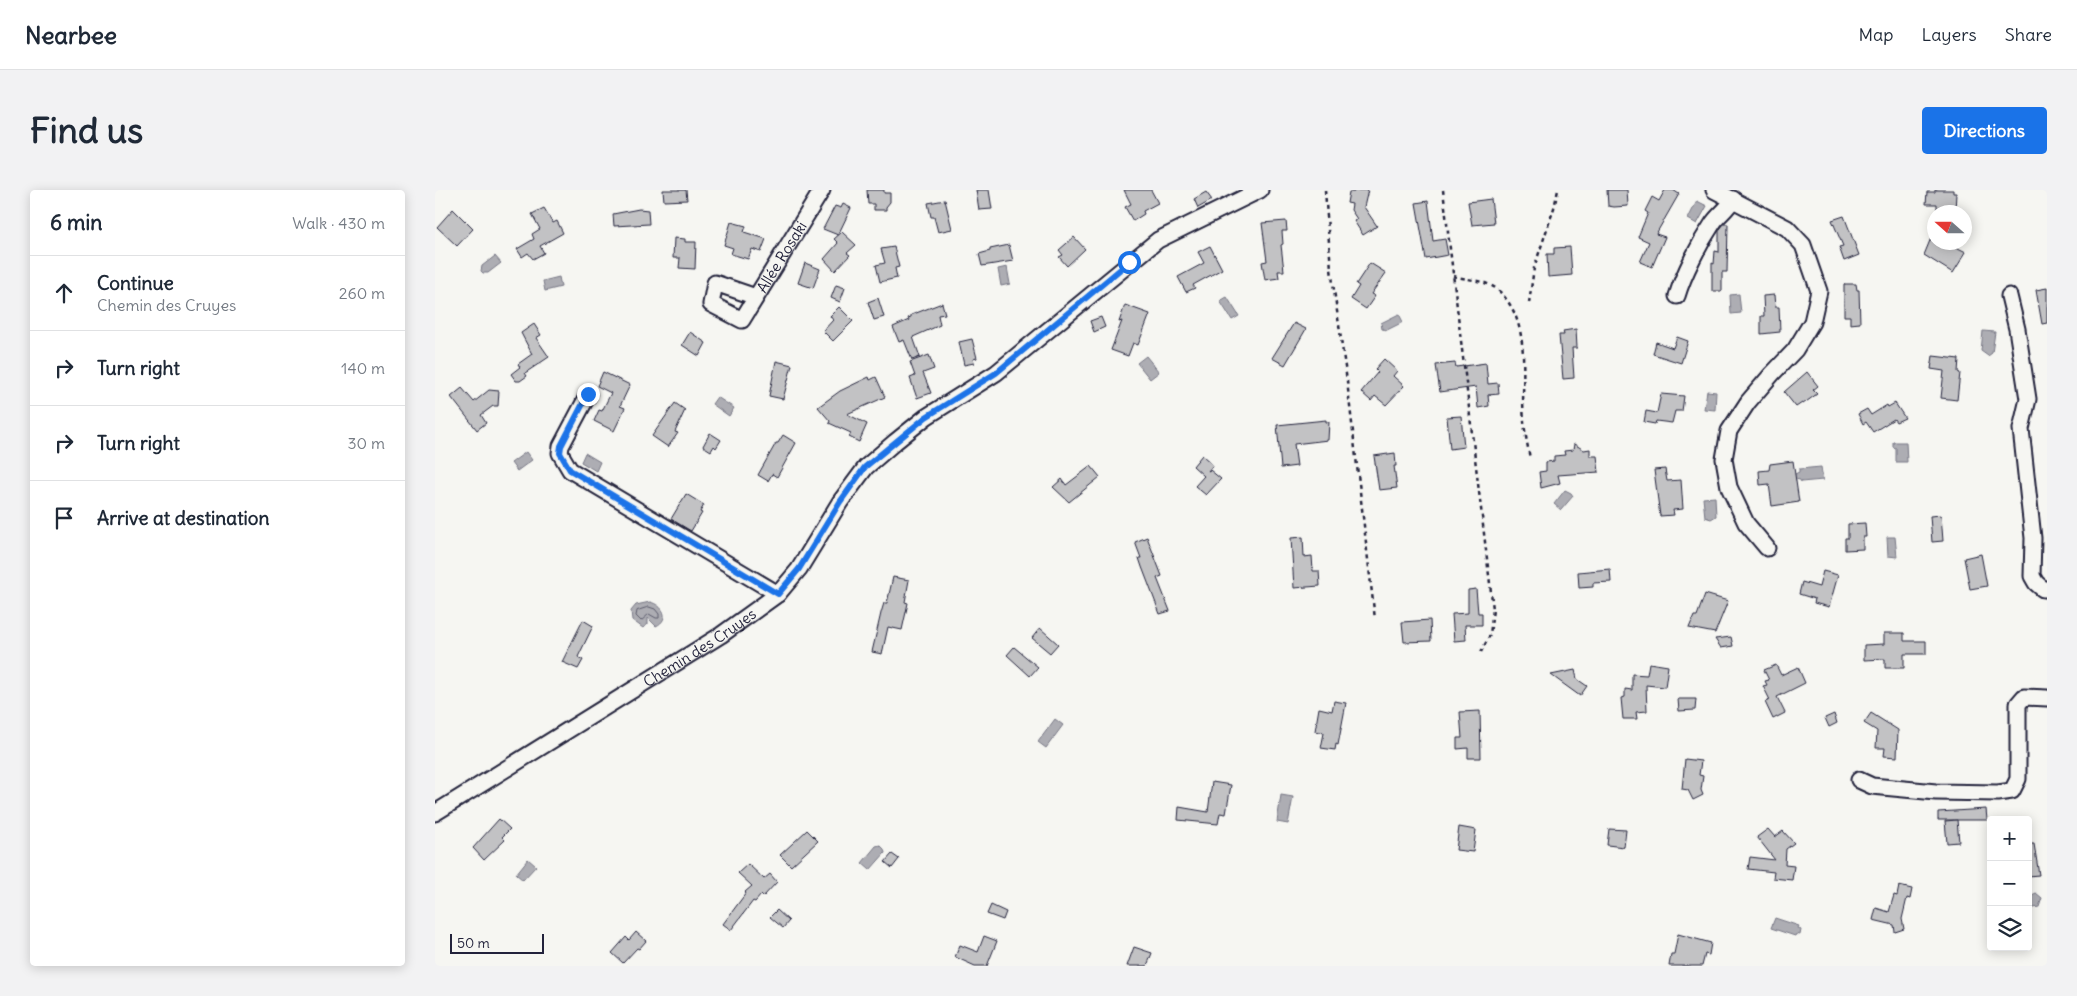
<!DOCTYPE html>
<meta charset="utf-8">
<style>
:root{--surface:#fff;--page:#f2f2f3;--text:#1f2937;--muted:#747a83;--line:#e0e1e3;--accent:#1a73e8}
body{margin:0;font-family:Delius,sans-serif;background:var(--page);color:var(--text)}
.controls{position:absolute;right:15px;bottom:15px;display:grid;overflow:hidden;border-radius:5px;box-shadow:0 2px 12px #0003}
.controls button{width:45px;height:45px;display:grid;place-items:center;padding:0;border:0;border-bottom:1px solid var(--line);background:var(--surface);color:var(--text);font:25px sans-serif}
.compass{position:absolute;left:1492px;top:15px;width:45px;height:45px;border-radius:50%;background:var(--surface);box-shadow:0 2px 12px #0003;rotate:291deg}
.scale{position:absolute;left:15px;bottom:12px;width:94px;box-sizing:border-box;padding-left:5px;border:2px solid #22223b;border-top:0;font-size:14px;line-height:18px;white-space:nowrap;color:#22223b;-webkit-text-stroke:4px #f6f6f2;paint-order:stroke}
.stop{position:absolute;width:15px;height:15px;margin:-11px;border:4px solid #1a73e8;border-radius:50%;background:#fff}
.stop.end{background:#1a73e8;border-color:#fff;box-shadow:0 1px 5px #0008}
.list{margin:0;padding:0;list-style:none}
h2{display:flex;justify-content:space-between;align-items:center;height:65px;margin:0;padding:0 20px;font-size:21px}
h2 small{font-size:16px;font-weight:400;color:var(--muted)}
.list li{display:grid;grid-template-columns:32px 1fr auto;gap:15px;align-items:center;box-sizing:border-box;height:75px;padding:0 20px;border-top:1px solid var(--line)}
.list b{display:block;font-size:19px;white-space:nowrap}
.list p{margin:0;font-size:16px;white-space:nowrap;color:var(--muted)}
.list em{font-size:16px;font-style:normal;color:var(--muted)}
.icon{flex:none;width:28px;height:28px;fill:none;stroke:currentColor;stroke-width:2;stroke-linecap:round;stroke-linejoin:round}
.map{position:relative;flex:none;width:1612px;height:776px;overflow:hidden;border-radius:5px}
header{display:flex;align-items:center;gap:30px;box-sizing:border-box;height:70px;padding:0 25px;background:var(--surface);border-bottom:1px solid var(--line)}
header strong{font-size:24px}
nav{display:flex;gap:28px;margin-inline-start:auto;font-size:18px}
.intro{display:flex;align-items:center;justify-content:space-between;box-sizing:border-box;height:120px;padding:0 30px}
h1{margin:0;font-size:35px}
.button{padding:12px 22px;border-radius:5px;background:var(--accent);color:#fff;font-size:18px;font-weight:700}
main{display:flex;gap:30px;padding:0 30px}
aside{flex:1;background:var(--surface);border-radius:5px;box-shadow:0 2px 12px #0003}
.map>svg:first-child{display:block}
</style>
<header>
<strong>Nearbee</strong>
<nav><a>Map</a><a>Layers</a><a>Share</a></nav>
</header>
<div class="intro"><h1>Find us</h1><a class="button">Directions</a></div>
<main>
<aside>
<h2>6 min<small>Walk · 430 m</small></h2>
<ul class="list">
<li><svg class="icon" aria-label="ahead" viewBox="0 0 24 24"><path d="M12 20V5M6 11l6-6 6 6"/></svg><div><b>Continue</b><p>Chemin des Cruyes</p></div><em>260 m</em></li>
<li><svg class="icon" aria-label="right" viewBox="0 0 24 24"><path d="M7 20v-9h11M14 6l5 5-5 5"/></svg><div><b>Turn right</b></div><em>140 m</em></li>
<li><svg class="icon" aria-label="right" viewBox="0 0 24 24"><path d="M7 20v-9h11M14 6l5 5-5 5"/></svg><div><b>Turn right</b></div><em>30 m</em></li>
<li><svg class="icon" aria-label="arrive" viewBox="0 0 24 24"><path d="M6 21V4h12l-3 4 3 4H6"/></svg><div><b>Arrive at destination</b></div></li>
</ul>
</aside>
<div class="map">
<svg width="1612" height="776" viewBox="0 0 1612 776">
<rect width="100%" height="100%" fill="#f6f6f2"/>
<filter id="ink" filterUnits="userSpaceOnUse"><feTurbulence type="fractalNoise" baseFrequency=".02" numOctaves="2"/><feDisplacementMap in="SourceGraphic" scale="10" xChannelSelector="R" yChannelSelector="G"/><feConvolveMatrix kernelMatrix="1 2 1 2 8 2 1 2 1" color-interpolation-filters="sRGB"/></filter>
<g filter="url(#ink)">
<g fill="#adadb3" stroke="#757583">
<polygon points="1262,11 1272,16 1262,34 1253,29"/>
<polygon points="60,66 66,73 53,83 48,83 46,81 47,76"/>
<polygon points="572,77 575,94 566,96 563,79"/>
<polygon points="124,87 126,97 110,101 108,91"/>
<polygon points="1304,104 1306,123 1296,124 1295,105"/>
<polygon points="792,107 804,126 797,130 785,111"/>
<polygon points="964,124 968,132 952,140 947,139 946,133"/>
<polygon points="1548,141 1560,142 1557,163 1553,166 1546,161"/>
<polygon points="711,166 724,182 715,189 702,173"/>
<polygon points="1272,201 1281,202 1280,220 1269,219"/>
<polygon points="282,207 299,218 294,226 277,214"/>
<polygon points="1458,252 1471,252 1472,272 1461,272 1461,258 1458,257"/>
<polygon points="91,262 97,270 82,281 76,273"/>
<polygon points="150,263 165,272 161,281 146,272"/>
<polygon points="1386,277 1388,290 1366,292 1365,290 1360,289 1358,285 1364,282 1364,279"/>
<polygon points="1130,300 1136,303 1138,306 1126,320 1119,314"/>
<polygon points="1280,307 1281,326 1276,329 1270,327 1268,308"/>
<polygon points="1452,347 1460,347 1462,367 1453,366"/>
<path d="M215 412C228 415 236 429 221 436L213 428V434L208 438 197 430 196 421 201 415Z"/>
<polygon points="620,529 628,535 611,558 603,552"/>
<polygon points="846,605 858,607 853,634 842,632"/>
<polygon points="445,655 449,659 450,663 435,680 427,673 441,656"/>
<polygon points="93,669 101,676 88,690 81,684"/>
<polygon points="1601,703 1607,708 1604,717 1593,719 1593,707"/>
<polygon points="1340,728 1364,736 1363,738 1366,740 1365,745 1361,744 1360,746 1336,738"/>
</g>
<g fill="none" stroke-linecap="round" stroke-linejoin="round">
<polygon stroke="#5a5a6b" stroke-width="1" points="214,417 220,419 224,424 224,428 221,428 214,424 206,431 201,426 202,421"/>
</g>
<g fill="#c2c2c4" stroke="#22223b">
<polygon points="228,0 251,0 252,10 229,11"/>
<polygon points="432,0 449,0 449,3 455,3 455,12 451,17 451,20 439,20 439,14 433,14"/>
<polygon points="541,0 554,0 557,19 544,20"/>
<polygon points="689,0 716,0 723,13 708,21 709,24 698,31 690,17 696,14"/>
<polygon points="919,0 933,0 929,17 942,36 928,45 919,31 922,29 916,20 917,14 912,13 914,2 919,2"/>
<polygon points="1172,0 1192,0 1193,16 1179,17 1173,16"/>
<polygon points="1230,0 1238,0 1244,4 1221,44 1230,47 1217,77 1205,72 1214,52 1203,47 1213,23 1210,21 1217,7 1224,11"/>
<polygon points="1500,0 1518,0 1518,3 1521,3 1520,22 1506,22 1506,19 1502,19 1502,14 1491,14 1492,2 1500,2"/>
<polygon points="771,2 777,10 763,18 759,9"/>
<polygon points="1056,9 1059,33 1037,35 1033,12"/>
<polygon points="510,10 517,39 503,42 499,27 496,27 493,13"/>
<polygon points="993,11 998,51 1010,49 1013,65 991,69 981,13"/>
<polygon points="408,14 416,18 403,45 388,39 400,16 406,18"/>
<polygon points="109,18 118,33 122,31 128,43 105,56 109,63 98,69 93,63 87,67 82,59 99,49 97,44 105,39 97,24"/>
<polygon points="18,19 38,39 22,56 2,37"/>
<polygon points="204,19 213,20 214,34 179,36 178,24"/>
<polygon points="1409,26 1424,65 1409,71 1404,57 1408,56 1397,30"/>
<polygon points="851,31 852,41 847,41 848,54 846,55 849,81 843,81 844,88 830,90 827,72 832,71 827,33"/>
<polygon points="296,32 311,36 309,42 331,49 326,62 317,59 313,69 296,64 298,58 289,55"/>
<polygon points="1289,34 1293,34 1292,82 1287,82 1287,101 1277,101 1277,73 1279,74 1280,61 1284,62 1284,40"/>
<polygon points="407,42 421,55 412,63 415,65 400,81 389,69 403,53 399,49"/>
<polygon points="639,47 650,59 632,76 624,67 628,65 624,60"/>
<polygon points="239,48 250,49 250,52 261,52 260,79 244,78 245,68 238,68"/>
<polygon points="1496,48 1500,50 1500,52 1511,52 1531,62 1518,83 1489,65"/>
<polygon points="574,55 578,71 547,76 544,64 555,61 555,59"/>
<polygon points="775,56 787,79 758,95 760,98 751,102 743,87 769,73 763,62"/>
<polygon points="459,57 464,77 460,78 462,88 445,92 441,75 450,73 446,59"/>
<polygon points="1135,57 1137,85 1113,87 1112,64 1119,64 1119,58"/>
<polygon points="370,73 385,79 378,98 363,93"/>
<polygon points="935,73 951,83 936,104 940,106 931,119 916,109 924,96 921,94"/>
<polygon points="1409,94 1421,94 1422,100 1424,100 1425,133 1415,134 1415,126 1409,126"/>
<polygon points="401,95 410,98 405,112 396,108"/>
<polygon points="1612,98 1612,133 1607,134 1601,100"/>
<polygon points="1339,105 1340,117 1344,117 1345,142 1326,144 1326,126 1329,126 1328,106"/>
<polygon points="443,108 449,127 439,130 433,112"/>
<polygon points="507,113 510,124 503,125 505,135 478,147 485,167 477,170 469,150 464,152 458,137 474,130 473,128 476,127 476,125"/>
<polygon points="690,115 715,124 703,155 698,153 693,166 676,160 687,131 684,132"/>
<polygon points="404,117 418,131 398,151 388,141 398,130 395,126"/>
<polygon points="666,127 670,137 659,142 655,131"/>
<polygon points="859,133 871,139 850,175 837,168"/>
<polygon points="99,134 106,145 101,148 114,167 90,183 92,186 85,191 81,191 76,184 85,177 83,174 97,164 86,143"/>
<polygon points="1141,139 1142,158 1137,158 1139,188 1128,189 1124,145 1129,145 1128,141"/>
<polygon points="255,142 271,153 264,166 247,155"/>
<polygon points="1242,147 1253,151 1246,173 1218,164 1221,152 1238,158"/>
<polygon points="537,149 542,168 538,169 539,173 529,175 524,152"/>
<polygon points="494,165 499,179 488,183 496,203 482,208 475,188 480,186 475,172"/>
<polygon points="1498,166 1524,169 1523,182 1525,183 1522,210 1506,208 1509,181 1496,179"/>
<polygon points="949,169 962,181 958,186 969,196 951,215 940,206 936,211 926,202 943,182 940,179"/>
<polygon points="341,171 357,175 348,209 334,206"/>
<polygon points="1020,173 1021,177 1051,173 1053,194 1063,193 1064,204 1053,205 1054,216 1043,218 1041,197 1005,202 1001,175"/>
<polygon points="168,182 195,195 185,216 190,218 179,241 159,231 164,220 167,221 176,203 162,196"/>
<polygon points="1372,182 1383,196 1378,200 1382,204 1368,214 1367,213 1361,217 1349,202"/>
<polygon points="434,187 435,190 441,187 450,207 412,224 432,234 424,252 414,247 416,243 394,233 395,231 383,217 405,201"/>
<polygon points="27,198 39,212 54,200 64,201 63,216 58,216 46,225 51,233 42,240 16,207"/>
<polygon points="1226,204 1249,206 1247,221 1240,221 1237,233 1221,231 1220,234 1209,232 1211,221 1222,223"/>
<polygon points="240,213 250,220 240,242 243,243 233,257 217,246"/>
<polygon points="1460,213 1470,228 1461,232 1459,229 1438,242 1431,232 1428,234 1423,224 1432,219 1436,225 1452,215 1453,217"/>
<polygon points="1026,226 1029,257 1015,259 1012,227"/>
<polygon points="891,230 891,232 894,232 893,250 859,254 862,276 846,278 842,235"/>
<polygon points="275,243 286,250 281,258 279,256 276,261 268,256"/>
<polygon points="348,245 361,253 342,287 337,284 333,291 323,285 341,253 343,253"/>
<polygon points="1139,254 1149,260 1155,259 1155,266 1162,266 1164,282 1123,285 1125,293 1106,298 1104,282 1111,281 1111,272 1119,271 1119,266 1130,265 1129,261 1138,260"/>
<polygon points="960,263 961,276 959,276 962,298 944,300 939,266"/>
<polygon points="767,265 778,275 773,281 775,280 786,289 771,305 760,296 769,286 758,276"/>
<polygon points="1358,271 1364,312 1337,316 1334,294 1325,295 1324,281 1334,280 1335,274"/>
<polygon points="656,276 665,287 634,312 618,297 627,289 631,295"/>
<polygon points="1230,279 1232,291 1246,290 1248,319 1238,320 1239,325 1225,326 1219,280"/>
<polygon points="251,304 269,315 265,322 267,323 256,341 236,329"/>
<polygon points="1506,325 1508,351 1497,352 1495,326"/>
<polygon points="1430,333 1431,347 1428,347 1428,359 1410,360 1410,348 1413,348 1413,334"/>
<polygon points="712,347 727,386 722,388 735,421 725,424 707,377 704,368 706,368 700,352"/>
<polygon points="868,347 869,367 877,366 878,381 884,381 885,396 859,398 856,348"/>
<polygon points="1546,364 1552,396 1535,399 1529,368"/>
<polygon points="1175,379 1176,392 1158,393 1158,397 1144,398 1143,382"/>
<polygon points="1388,381 1403,385 1394,417 1379,413 1380,409 1364,404 1367,392 1384,397"/>
<polygon points="458,387 474,390 470,412 473,413 467,440 453,437 447,464 437,462 446,423 449,413 452,413"/>
<polygon points="1041,399 1043,423 1047,423 1047,435 1030,435 1031,450 1019,451 1017,424 1033,423 1033,400"/>
<polygon points="1270,404 1293,411 1280,443 1254,438 1259,426 1262,426"/>
<polygon points="148,430 158,436 143,467 148,470 143,479 127,472"/>
<polygon points="995,430 996,451 969,452 967,432"/>
<polygon points="605,438 623,454 615,463 597,448"/>
<polygon points="1449,443 1469,443 1469,451 1491,451 1491,464 1469,464 1469,478 1450,478 1450,469 1429,470 1429,455 1449,454"/>
<polygon points="1296,447 1298,456 1286,458 1280,449"/>
<polygon points="579,457 603,477 595,486 572,465"/>
<polygon points="1214,473 1233,476 1230,497 1211,495 1212,521 1201,522 1202,529 1188,529 1186,508 1190,507 1190,499 1197,500 1197,484 1212,485"/>
<polygon points="1341,475 1346,485 1363,477 1370,493 1342,507 1350,523 1338,529 1330,512 1335,510 1328,496 1332,495 1330,491 1334,490 1329,480"/>
<polygon points="1140,480 1142,489 1152,496 1145,506 1116,485"/>
<polygon points="1243,509 1261,509 1260,520 1244,521"/>
<polygon points="899,511 911,513 903,555 901,554 900,560 886,558 889,543 880,541 884,518 897,521"/>
<polygon points="1045,521 1046,568 1033,568 1033,558 1022,559 1022,548 1027,548 1025,522"/>
<polygon points="1436,523 1463,540 1462,567 1449,566 1450,558 1441,558 1442,541 1429,533"/>
<polygon points="1399,524 1402,533 1394,537 1390,528"/>
<polygon points="1250,569 1266,571 1264,585 1268,586 1266,600 1268,605 1258,610 1253,600 1247,599"/>
<polygon points="777,592 796,595 791,624 785,623 783,634 743,630 744,617 773,622"/>
<polygon points="1551,619 1552,630 1503,630 1503,622"/>
<polygon points="64,629 75,639 67,647 70,650 49,670 38,658"/>
<polygon points="1522,630 1524,652 1512,653 1510,631"/>
<polygon points="1024,637 1041,640 1038,662 1021,660"/>
<polygon points="1174,639 1191,640 1189,657 1172,655"/>
<polygon points="1333,639 1340,647 1348,641 1359,653 1351,659 1350,675 1359,676 1357,690 1338,688 1339,682 1313,679 1315,667 1340,670 1322,647"/>
<polygon points="372,640 383,651 356,676 345,665"/>
<polygon points="1593,654 1599,654 1604,685 1593,686"/>
<polygon points="457,664 464,669 457,678 450,672"/>
<polygon points="313,674 329,689 335,684 342,692 328,707 326,705 320,712 318,711 296,740 288,734 311,703 310,702 317,696 303,683"/>
<polygon points="1464,696 1477,699 1475,709 1472,708 1467,729 1469,739 1460,742 1459,735 1438,730 1441,718 1454,722 1459,705 1462,706"/>
<polygon points="556,715 571,722 568,730 552,724"/>
<polygon points="342,720 354,731 348,738 335,727"/>
<polygon points="201,742 211,751 204,759 202,758 188,773 177,763 191,747 194,750"/>
<polygon points="1243,744 1276,753 1274,765 1270,764 1267,776 1234,776 1236,764 1239,764"/>
<polygon points="549,746 562,751 552,776 540,776 520,767 525,755 543,762"/>
<polygon points="699,757 717,763 712,776 692,776"/>
</g>
<g fill="none" stroke-linecap="round" stroke-linejoin="round">
<g stroke="#22223b" stroke-width="19">
<g id="minor">
<polyline points="1279,0 1352,38 1368,55 1384,101 1377,132 1360,160 1337,184 1313,212 1294,241 1289,269 1294,297 1311,333 1332,358"/>
<path d="M1242 106C1249 83 1264 54 1278 33 1284 24 1293 19 1298 9"/>
<polyline points="1574,106 1582,139 1593,209 1586,239 1598,348 1597,386 1601,393 1608,399 1612,399"/>
<path id="s1" d="M321 107 280 93 276 114 307 130 387 0"/>
<polyline points="153,205 126,256 125,263 135,280 343,404"/>
<polyline points="1424,590 1437,596 1501,602 1563,603 1577,601 1583,589 1583,514 1589,507 1612,508"/>
<path id="s2" d="M0 623 286 445 343 404 364 379 405 312 431 277 460 252 491 227 561 183 723 50 825 0"/>
</g>
</g>
<g stroke="#22223b" stroke-width="2.5" stroke-dasharray="4 4" stroke-linecap="butt">
<polyline points="890,0 896,79 912,191 940,429"/>
<polyline points="1008,0 1058,419 1055,445 1046,462"/>
<path d="M1018 86C1033 90 1054 90 1065 102 1098 135 1085 189 1089 231 1090 244 1093 257 1095 269"/>
<polyline points="1094,113 1099,78 1119,18 1123,0"/>
</g>
<use href="#minor" stroke="#f6f6f2" stroke-width="15"/>
</g>
</g>
<g fill="none" stroke-linecap="round" stroke-linejoin="round" filter="url(#ink)">
<polyline stroke="#1a73e8" stroke-width="6" points="153,204 126,256 125,263 135,280 343,404 364,379 405,312 430,277 491,227 561,183 694,72"/>
</g>
<g text-anchor="middle" dominant-baseline="central" stroke-width="4.5" stroke-linejoin="round" paint-order="stroke">
<g font-size="15" fill="#22223b" stroke="#f6f6f2">
<text stroke="none"><textPath href="#s1" startOffset="174">Allée Rosaki</textPath></text>
<text stroke="none"><textPath href="#s2" startOffset="312">Chemin des Cruyes</textPath></text>
</g>
</g>
</svg>
<div class="controls">
<button>+</button>
<button>−</button>
<button><svg class="icon" aria-label="layers" viewBox="0 0 24 24"><path d="M12 4l9 5-9 5-9-5zM3 14l9 5 9-5"/></svg></button>
</div>
<svg class="compass" viewBox="-18 -18 36 36"><path d="M0-13l5 13h-10z" fill="#e53935"/><path d="M0 13l5-13h-10z" fill="#747a83"/></svg>
<div class="scale">50 m</div>
<div class="stop" style="left:694px;top:72px"></div>
<div class="stop end" style="left:153px;top:204px"></div>
</div>
</main>
